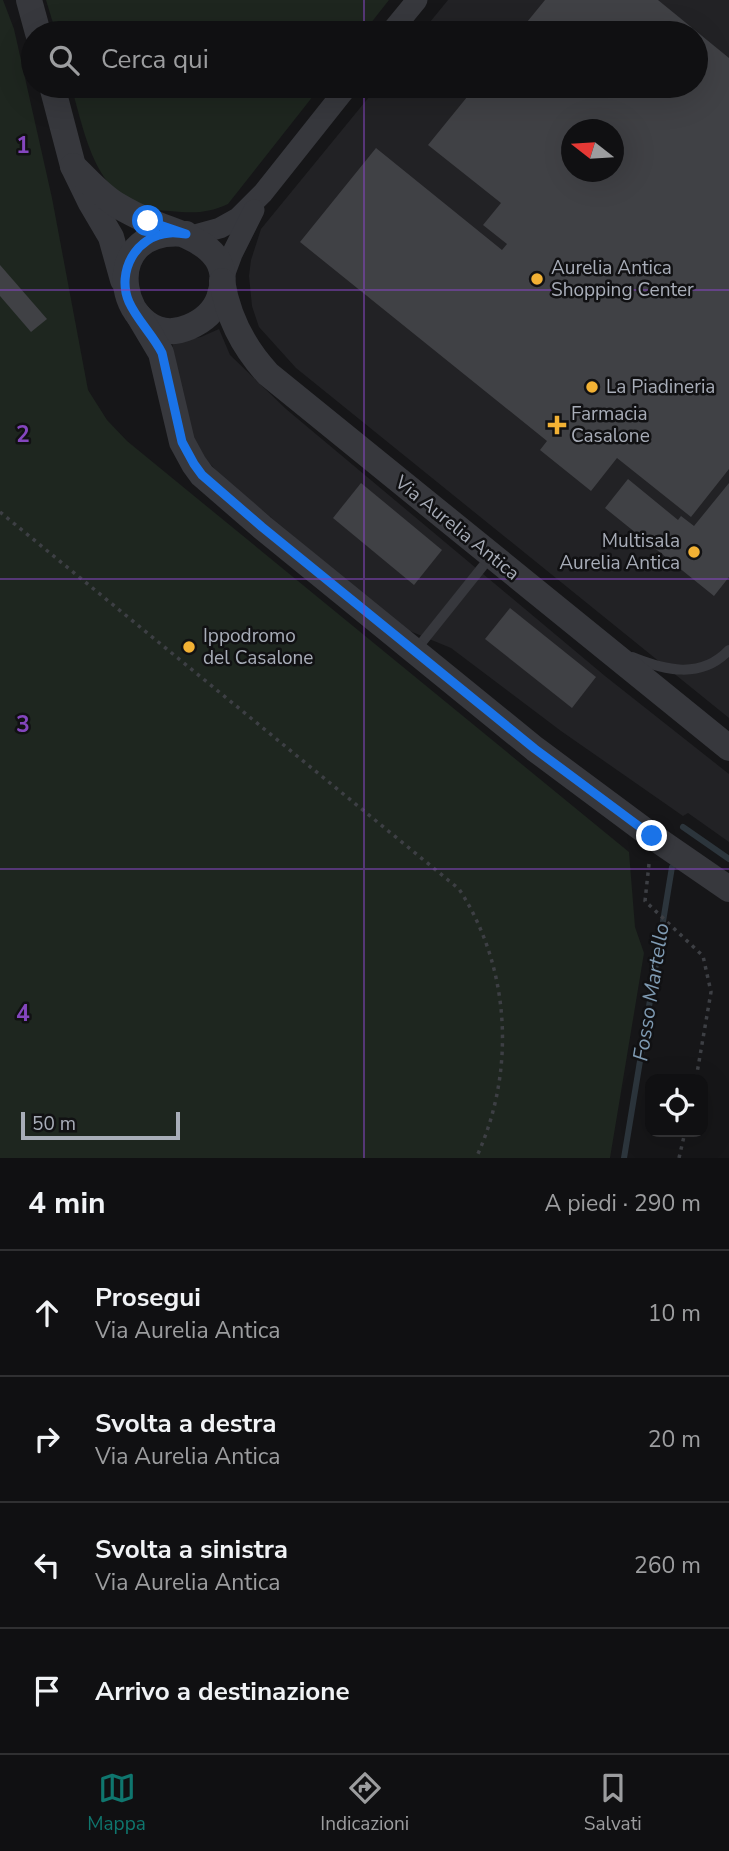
<!DOCTYPE html>
<html lang="it">
<meta charset="utf-8">
<style>
:root{--surface:#101012;--page:#19191b;--text:#f1f3f6;--muted:#9c9d9f;--line:#303032;--accent:#0f766e}
body{margin:0;font-family:"Nunito Sans",sans-serif;background:var(--page);color:var(--text)}
.controls{position:absolute;right:21px;bottom:21px;display:grid;overflow:hidden;border-radius:14px;box-shadow:0 7px 28px #0002}
.controls button{width:63px;height:63px;display:grid;place-items:center;padding:0;border:0;border-bottom:2px solid var(--line);background:var(--surface);color:var(--text);font:35px sans-serif}
.compass{position:absolute;left:561px;top:119px;width:63px;height:63px;border-radius:50%;background:var(--surface);box-shadow:0 7px 28px #0002;rotate:287deg}
.scale{position:absolute;left:21px;bottom:18px;width:159px;box-sizing:border-box;padding-left:7px;border:4px solid #a8adb8;border-top:0;font-size:19px;line-height:24px;white-space:nowrap;color:#a8adb8;-webkit-text-stroke:5px #111113;paint-order:stroke}
.stop{position:absolute;width:21px;height:21px;margin:-16px;border:5px solid #1a73e8;border-radius:50%;background:#fff}
.stop.end{background:#1a73e8;border-color:#fff;box-shadow:0 2px 7px #0008}
.list{margin:0;padding:0;list-style:none}
h2{display:flex;justify-content:space-between;align-items:center;height:91px;margin:0;padding:0 28px;font-size:30px}
h2 small{font-size:23px;font-weight:400;color:var(--muted)}
.list li{display:grid;grid-template-columns:46px 1fr auto;gap:21px;align-items:center;box-sizing:border-box;height:126px;padding:0 28px;border-top:2px solid var(--line)}
.list b{display:block;font-size:26px;white-space:nowrap}
.list p{margin:0;font-size:23px;white-space:nowrap;color:var(--muted)}
.list em{font-size:23px;font-style:normal;color:var(--muted)}
.icon{flex:none;width:38px;height:38px;fill:none;stroke:currentColor;stroke-width:2;stroke-linecap:round;stroke-linejoin:round}
.map{position:relative;flex:none;width:729px;height:1158px;overflow:hidden}
.search{position:absolute;background:var(--surface);box-shadow:0 7px 28px #0002;left:21px;right:21px;top:21px;height:77px;display:flex;align-items:center;gap:18px;box-sizing:border-box;padding:0 24px;border-radius:38px;color:var(--muted);font-size:26px}
.sheet{height:595px;background:var(--surface)}
nav{display:flex;justify-content:space-around;align-items:center;box-sizing:border-box;height:98px;border-top:2px solid var(--line);background:var(--surface);font-size:19px;color:var(--muted)}
nav a{display:grid;justify-items:center;gap:4px}
nav .on{color:var(--accent)}
.map>svg:first-child{display:block}
</style>
<div class="map">
<svg width="729" height="1158" viewBox="0 0 729 1158">
<rect width="100%" height="100%" fill="#161618"/>
<g fill="#222225" fill-rule="evenodd">
<path d="M448 0H729V718L296 368 259 327 252 306 249 276 251 260 261 229 378 86H696V33H421ZM572 130H614V172H572Z"/>
<polygon points="219,329 230,355 286,409 605,676 729,774 729,842 688,813 683,816 561,731 451,648 405,629 221,476 205,458 188,433 172,342 201,337"/>
</g>
<g fill="#1e261f">
<polygon points="0,0 3,0 14,29 52,198 88,390 107,420 127,441 629,852 635,927 644,953 610,1158 0,1158"/>
<polygon points="46,0 389,0 363,33 56,33"/>
<path d="M71 86H321L228 204C206 214 193 213 169 211 96 208 88 143 71 86Z"/>
</g>
<g fill="none" stroke-linecap="round" stroke-linejoin="round">
<g stroke="#2c353c" stroke-width="6">
<polyline points="683,827 729,859"/>
<polyline points="624,1158 672,867"/>
</g>
</g>
<g fill="#404145" fill-rule="evenodd">
<path d="M545 0H658L729 58V469L691 517 617 458 591 491 540 450 547 441 300 242 376 148 502 250 507 244 483 225 501 203 428 145 476 86H696V33H518ZM572 130H614V172H572Z"/>
<polygon points="0,265 47,319 31,332 0,296"/>
<polygon points="628,479 678,520 681,516 694,526 729,483 729,577 714,596 605,508"/>
<polygon points="361,483 442,550 414,585 333,518"/>
<polygon points="510,608 596,677 572,708 485,639"/>
</g>
<g fill="none" stroke-linecap="round" stroke-linejoin="round">
<g stroke="#3d3f44" stroke-width="3.5" stroke-dasharray="3.5 5" stroke-linecap="butt">
<path d="M0 512 459 889C511 968 516 1073 476 1158"/>
<polyline points="649,864 645,901 703,956 711,992 696,1079"/>
<polyline points="679,1158 685,1132"/>
</g>
<g stroke="#37383d" stroke-width="10">
<polyline points="415,651 491,556"/>
<path d="M632 657C664 670 701 680 729 650"/>
</g>
<g stroke="#37383d" stroke-width="21">
<polyline points="390,33 417,0"/>
<polyline points="191,236 220,228 238,218 263,193 348,86"/>
<polyline points="222,281 232,254 254,210"/>
</g>
<g stroke="#37383d" stroke-width="26">
<polyline points="29,0 38,33"/>
<polyline points="52,86 73,166 91,203 111,237 123,280"/>
<path d="M73 166C87 179 100 195 117 205 127 211 139 217 150 222 184 235 237 247 219 298 214 312 203 321 189 327 122 356 90 224 186 234"/>
<path d="M222 281C228 318 243 347 268 374L729 748"/>
<polyline points="139,316 161,353 182,442 194,464 202,475 262,527 535,749 652,836 729,889"/>
</g>
</g>
<g fill="none" stroke-linecap="round" stroke-linejoin="round">
<path stroke="#1a73e8" stroke-width="9" d="M148 221 186 234C181 234 175 232 170 233 136 235 116 272 129 302 137 320 153 335 162 353L182 442 194 464 202 475 262 527 535 749 652 836"/>
</g>
<path fill="none" stroke="#8446be" stroke-width="2" stroke-opacity="0.55" d="M364 0V33M364 86V1158M0 290H729M0 579H729M0 869H729"/>
<g fill="#f2b134" stroke="#111113" stroke-width="2.5">
<circle cx="537" cy="279" r="7"/>
<circle cx="592" cy="387" r="7"/>
<path d="M553.5 414.5h7v7h7v7h-7v7h-7v-7h-7v-7h7z"/>
<circle cx="694" cy="552" r="7"/>
<circle cx="189" cy="647" r="7"/>
</g>
<g text-anchor="middle" dominant-baseline="central" stroke-width="5" stroke-linejoin="round" paint-order="stroke">
<g font-size="19" fill="#a8adb8" stroke="#111113" text-anchor="start">
<text x="551" y="268">Aurelia Antica<tspan x="551" dy="22">Shopping Center</tspan></text>
<text x="606" y="387">La Piadineria</text>
<text x="571" y="414">Farmacia<tspan x="571" dy="22">Casalone</tspan></text>
<text x="680" y="541" text-anchor="end">Multisala<tspan x="680" dy="22">Aurelia Antica</tspan></text>
<text x="203" y="636">Ippodromo<tspan x="203" dy="22">del Casalone</tspan></text>
</g>
<g font-size="19" fill="#a8adb8" stroke="#111113">
<text transform="translate(457 528) rotate(39)">Via Aurelia Antica</text>
</g>
<g font-size="21" font-style="italic" fill="#7f9bb3" stroke="#111113">
<text transform="translate(651 992) rotate(-81)">Fosso Martello</text>
</g>
</g>
<g font-size="23" text-anchor="middle" font-weight="bold" fill="#8446be" stroke="#111113" stroke-width="5" stroke-linejoin="round" paint-order="stroke">
<text x="23" y="153">1</text>
<text x="23" y="442">2</text>
<text x="23" y="732">3</text>
<text x="23" y="1021">4</text>
</g>
</svg>
<div class="controls">
<button><svg class="icon" aria-label="locate" viewBox="0 0 24 24"><circle cx="12" cy="12" r="6"/><path d="M12 2v4M12 18v4M2 12h4M18 12h4"/></svg></button>
</div>
<svg class="compass" viewBox="-18 -18 36 36"><path d="M0-13l5 13h-10z" fill="#e53935"/><path d="M0 13l5-13h-10z" fill="#9c9d9f"/></svg>
<div class="scale">50 m</div>
<div class="stop" style="left:148px;top:221px"></div>
<div class="stop end" style="left:652px;top:836px"></div>
<div class="search"><svg class="icon" aria-label="search" viewBox="0 0 24 24"><circle cx="10" cy="10" r="6"/><path d="M15 15l6 6"/></svg>Cerca qui</div>
</div>
<section class="sheet">
<h2>4 min<small>A piedi · 290 m</small></h2>
<ul class="list">
<li><svg class="icon" aria-label="ahead" viewBox="0 0 24 24"><path d="M12 20V5M6 11l6-6 6 6"/></svg><div><b>Prosegui</b><p>Via Aurelia Antica</p></div><em>10 m</em></li>
<li><svg class="icon" aria-label="right" viewBox="0 0 24 24"><path d="M7 20v-9h11M14 6l5 5-5 5"/></svg><div><b>Svolta a destra</b><p>Via Aurelia Antica</p></div><em>20 m</em></li>
<li><svg class="icon" aria-label="left" viewBox="0 0 24 24"><path d="M17 20v-9H6M10 6l-5 5 5 5"/></svg><div><b>Svolta a sinistra</b><p>Via Aurelia Antica</p></div><em>260 m</em></li>
<li><svg class="icon" aria-label="arrive" viewBox="0 0 24 24"><path d="M6 21V4h12l-3 4 3 4H6"/></svg><div><b>Arrivo a destinazione</b></div></li>
</ul>
</section>
<nav>
<a class="on"><svg class="icon" aria-label="map" viewBox="0 0 24 24"><path d="M3 6l6-2 6 2 6-2v14l-6 2-6-2-6 2zM9 4v14M15 6v14"/></svg>Mappa</a>
<a><svg class="icon" aria-label="directions" viewBox="0 0 24 24"><path d="M12 3l9 9-9 9-9-9zM9 14v-3h6M13 9l2 2-2 2"/></svg>Indicazioni</a>
<a><svg class="icon" aria-label="saved" viewBox="0 0 24 24"><path d="M7 4h10v16l-5-4-5 4z"/></svg>Salvati</a>
</nav>
